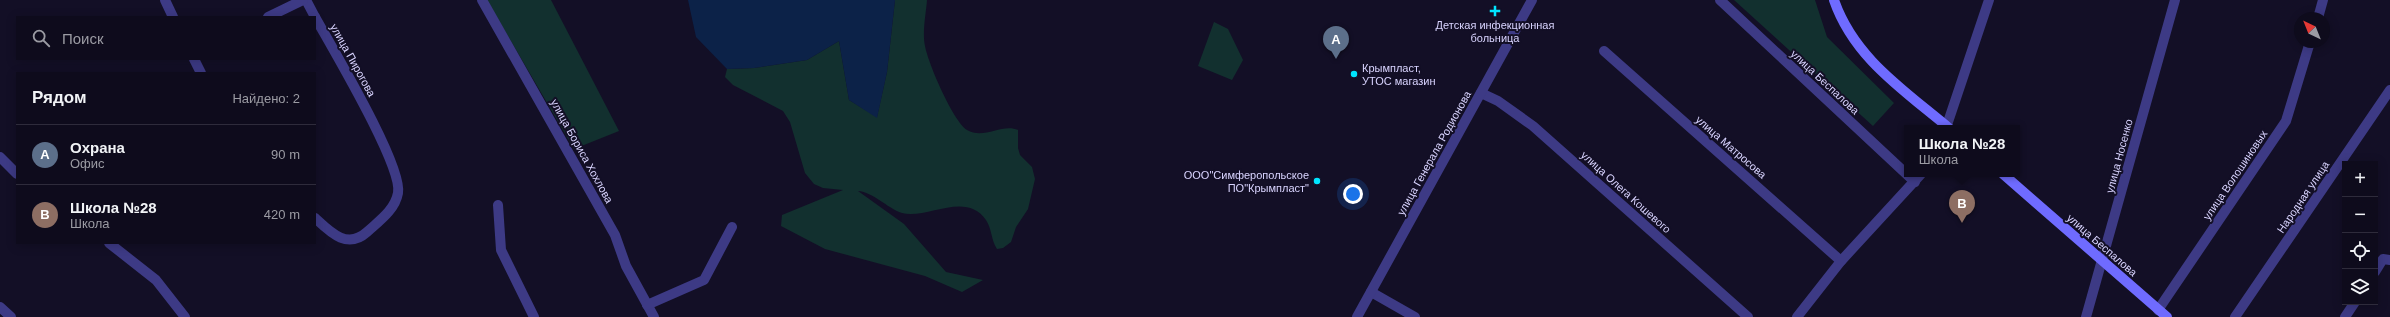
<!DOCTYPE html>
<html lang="ru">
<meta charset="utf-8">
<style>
:root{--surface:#0e0b1c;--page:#1c1929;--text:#f1f3f6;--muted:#9b9ba3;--line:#2e2b3b;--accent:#00e5ff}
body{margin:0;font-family:Helvetica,sans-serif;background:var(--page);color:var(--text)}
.controls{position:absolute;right:12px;bottom:12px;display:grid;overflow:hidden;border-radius:0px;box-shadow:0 2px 10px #0003}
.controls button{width:36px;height:36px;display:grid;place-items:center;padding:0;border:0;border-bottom:1px solid var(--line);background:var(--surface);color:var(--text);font:20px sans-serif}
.compass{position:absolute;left:2294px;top:12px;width:36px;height:36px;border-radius:50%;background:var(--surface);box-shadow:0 2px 10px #0003;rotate:317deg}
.you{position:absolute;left:1353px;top:194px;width:14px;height:14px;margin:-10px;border:3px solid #fff;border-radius:50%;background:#1a73e8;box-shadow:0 0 0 6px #1a73e833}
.badge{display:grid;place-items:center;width:26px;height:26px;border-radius:50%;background:var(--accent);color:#fff;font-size:13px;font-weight:700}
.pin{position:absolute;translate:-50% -33px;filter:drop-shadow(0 1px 2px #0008)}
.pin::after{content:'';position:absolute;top:21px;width:14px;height:12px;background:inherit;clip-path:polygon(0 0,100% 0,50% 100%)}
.popup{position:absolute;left:1904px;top:125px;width:116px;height:52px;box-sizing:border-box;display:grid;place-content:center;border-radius:0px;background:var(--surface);filter:drop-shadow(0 1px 3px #0005);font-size:13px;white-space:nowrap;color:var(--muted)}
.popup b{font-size:15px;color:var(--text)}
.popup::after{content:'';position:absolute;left:50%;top:100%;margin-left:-8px;border:8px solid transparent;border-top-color:var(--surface)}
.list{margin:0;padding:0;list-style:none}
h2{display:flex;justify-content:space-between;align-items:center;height:52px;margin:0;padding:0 16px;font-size:17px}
h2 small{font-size:13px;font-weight:400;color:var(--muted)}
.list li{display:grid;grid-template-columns:26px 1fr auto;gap:12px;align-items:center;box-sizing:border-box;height:60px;padding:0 16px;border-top:1px solid var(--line)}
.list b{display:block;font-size:15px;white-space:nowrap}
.list p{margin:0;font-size:13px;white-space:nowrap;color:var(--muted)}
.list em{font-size:13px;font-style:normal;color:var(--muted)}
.icon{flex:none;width:22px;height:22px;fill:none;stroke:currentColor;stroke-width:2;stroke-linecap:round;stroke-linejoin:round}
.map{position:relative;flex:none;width:2390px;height:317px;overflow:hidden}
.search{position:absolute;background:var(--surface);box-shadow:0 2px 10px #0003;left:16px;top:16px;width:300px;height:44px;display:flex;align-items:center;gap:10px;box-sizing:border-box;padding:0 14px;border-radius:0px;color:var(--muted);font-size:15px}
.panel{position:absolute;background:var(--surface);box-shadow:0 2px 10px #0003;left:16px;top:72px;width:300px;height:172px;border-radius:0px}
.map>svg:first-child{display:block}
</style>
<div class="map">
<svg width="2390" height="317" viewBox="0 0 2390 317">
<rect width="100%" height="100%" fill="#130f26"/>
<g fill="#12302f">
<polygon points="487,0 551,0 619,131 574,149"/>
<path d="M895 0H927C926 14 922 32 925 46 928 63 953 121 967 130 984 140 1002 123 1018 130V148L1020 155 1032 167 1035 179 1028 209 1016 227 1011 242 1003 248 997 249C991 240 992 229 986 220 966 190 926 220 902 213 887 208 873 192 858 191L904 224 946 272 983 280 962 292 925 276 825 249 781 226 782 215 843 190 823 188 814 184 805 173 790 122 783 111 733 85 725 77 727 69 754 68 807 60 839 41 849 100 877 117 887 72Z"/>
<polygon points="1734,0 1815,0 1827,37 1894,103 1873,126"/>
<polygon points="1214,22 1228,29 1243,60 1232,80 1198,66"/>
</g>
<polygon fill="#0c2248" points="688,0 895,0 887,72 877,118 849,100 839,41 807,60 754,68 727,69 696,37"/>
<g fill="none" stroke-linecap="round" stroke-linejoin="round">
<g stroke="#3d3a85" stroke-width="10">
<polyline points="165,0 173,17"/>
<polyline points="306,0 315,17"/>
<polyline points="482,0 615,235 626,266 654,317"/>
<polyline points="1720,0 1915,182"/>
<polyline points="268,17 303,0"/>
<path d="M315 17C331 46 403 166 398 193 395 210 379 221 367 232 347 250 330 232 315 218"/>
<polyline points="2318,18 2323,0"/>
<polyline points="1604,51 1841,261"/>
<polyline points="194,59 201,73"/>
<polyline points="1481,93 1498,101 1533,126 1748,317"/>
<polyline points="1946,128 1989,0"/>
<polyline points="0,157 17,174"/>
<polyline points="498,205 501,250 534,317"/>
<polyline points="109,243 156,280 185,317"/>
<polyline points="2375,272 2383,259 2390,260"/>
<polyline points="1371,292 1415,317"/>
<polyline points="647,305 704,280 732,227"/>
<polyline points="0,307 11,317"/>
<polyline points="2158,310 2286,121 2310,42"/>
<polyline points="1357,317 1532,0"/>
<polyline points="1797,317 1841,261 1921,174"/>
<polyline points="2086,317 2175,0"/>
<polyline points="2235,317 2390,90"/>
<polyline points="2345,317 2355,302"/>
</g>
<g stroke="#6f6bff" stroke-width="10">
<path d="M1834 0C1854 58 1904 90 1949 128"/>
<polyline points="2003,174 2167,317"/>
</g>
</g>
<g fill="#00e5ff" stroke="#130f26" stroke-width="1.5">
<path d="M1493 5h4v4h4v4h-4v4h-4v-4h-4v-4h4z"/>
<circle cx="1354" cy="74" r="4"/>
<circle cx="1317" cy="181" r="4"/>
</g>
<g text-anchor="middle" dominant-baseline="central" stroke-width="4" stroke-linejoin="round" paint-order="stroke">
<g font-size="11" fill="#d9d4ff" stroke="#130f26">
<text x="1495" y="25">Детская инфекционная<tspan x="1495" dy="13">больница</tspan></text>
<text x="1362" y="68" text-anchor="start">Крымпласт,<tspan x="1362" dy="13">УТОС магазин</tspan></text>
<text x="1309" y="175" text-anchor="end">ООО"Симферопольское<tspan x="1309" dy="13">ПО"Крымпласт"</tspan></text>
</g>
<g font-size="11" fill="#d9d4ff" stroke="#130f26">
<text transform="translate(353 60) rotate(61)">улица Пирогова</text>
<text transform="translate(1825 82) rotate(43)">улица Беспалова</text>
<text transform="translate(1731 147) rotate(41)">улица Матросова</text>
<text transform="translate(582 151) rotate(61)">улица Бориса Хохлова</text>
<text transform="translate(1434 153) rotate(-61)">улица Генерала Родионова</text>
<text transform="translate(2119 156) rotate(-75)">улица Носенко</text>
<text transform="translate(2235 175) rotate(-56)">улица Волошиновых</text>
<text transform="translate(1626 192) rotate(42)">улица Олега Кошевого</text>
<text transform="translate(2303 197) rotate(-56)">Народная улица</text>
<text transform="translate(2102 245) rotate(41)">улица Беспалова</text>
</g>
</g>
</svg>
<div class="controls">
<button>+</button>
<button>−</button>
<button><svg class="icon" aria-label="locate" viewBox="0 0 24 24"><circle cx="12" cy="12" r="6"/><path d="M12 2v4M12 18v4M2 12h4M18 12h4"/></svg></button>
<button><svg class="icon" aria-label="layers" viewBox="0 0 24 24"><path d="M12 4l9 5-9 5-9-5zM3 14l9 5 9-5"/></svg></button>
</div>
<svg class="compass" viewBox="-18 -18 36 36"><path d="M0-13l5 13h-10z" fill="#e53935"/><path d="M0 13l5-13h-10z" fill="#9b9ba3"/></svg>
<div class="you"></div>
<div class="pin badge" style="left:1336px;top:59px;background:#5c6f8a">A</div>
<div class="pin badge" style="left:1962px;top:223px;background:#8d6e63">B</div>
<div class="popup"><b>Школа №28</b>Школа</div>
<div class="search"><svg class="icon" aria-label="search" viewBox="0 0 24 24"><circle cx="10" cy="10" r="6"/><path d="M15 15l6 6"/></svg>Поиск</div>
<section class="panel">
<h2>Рядом<small>Найдено: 2</small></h2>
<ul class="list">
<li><span class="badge" style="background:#5c6f8a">A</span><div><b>Охрана</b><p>Офис</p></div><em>90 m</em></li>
<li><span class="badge" style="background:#8d6e63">B</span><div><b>Школа №28</b><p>Школа</p></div><em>420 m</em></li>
</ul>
</section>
</div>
